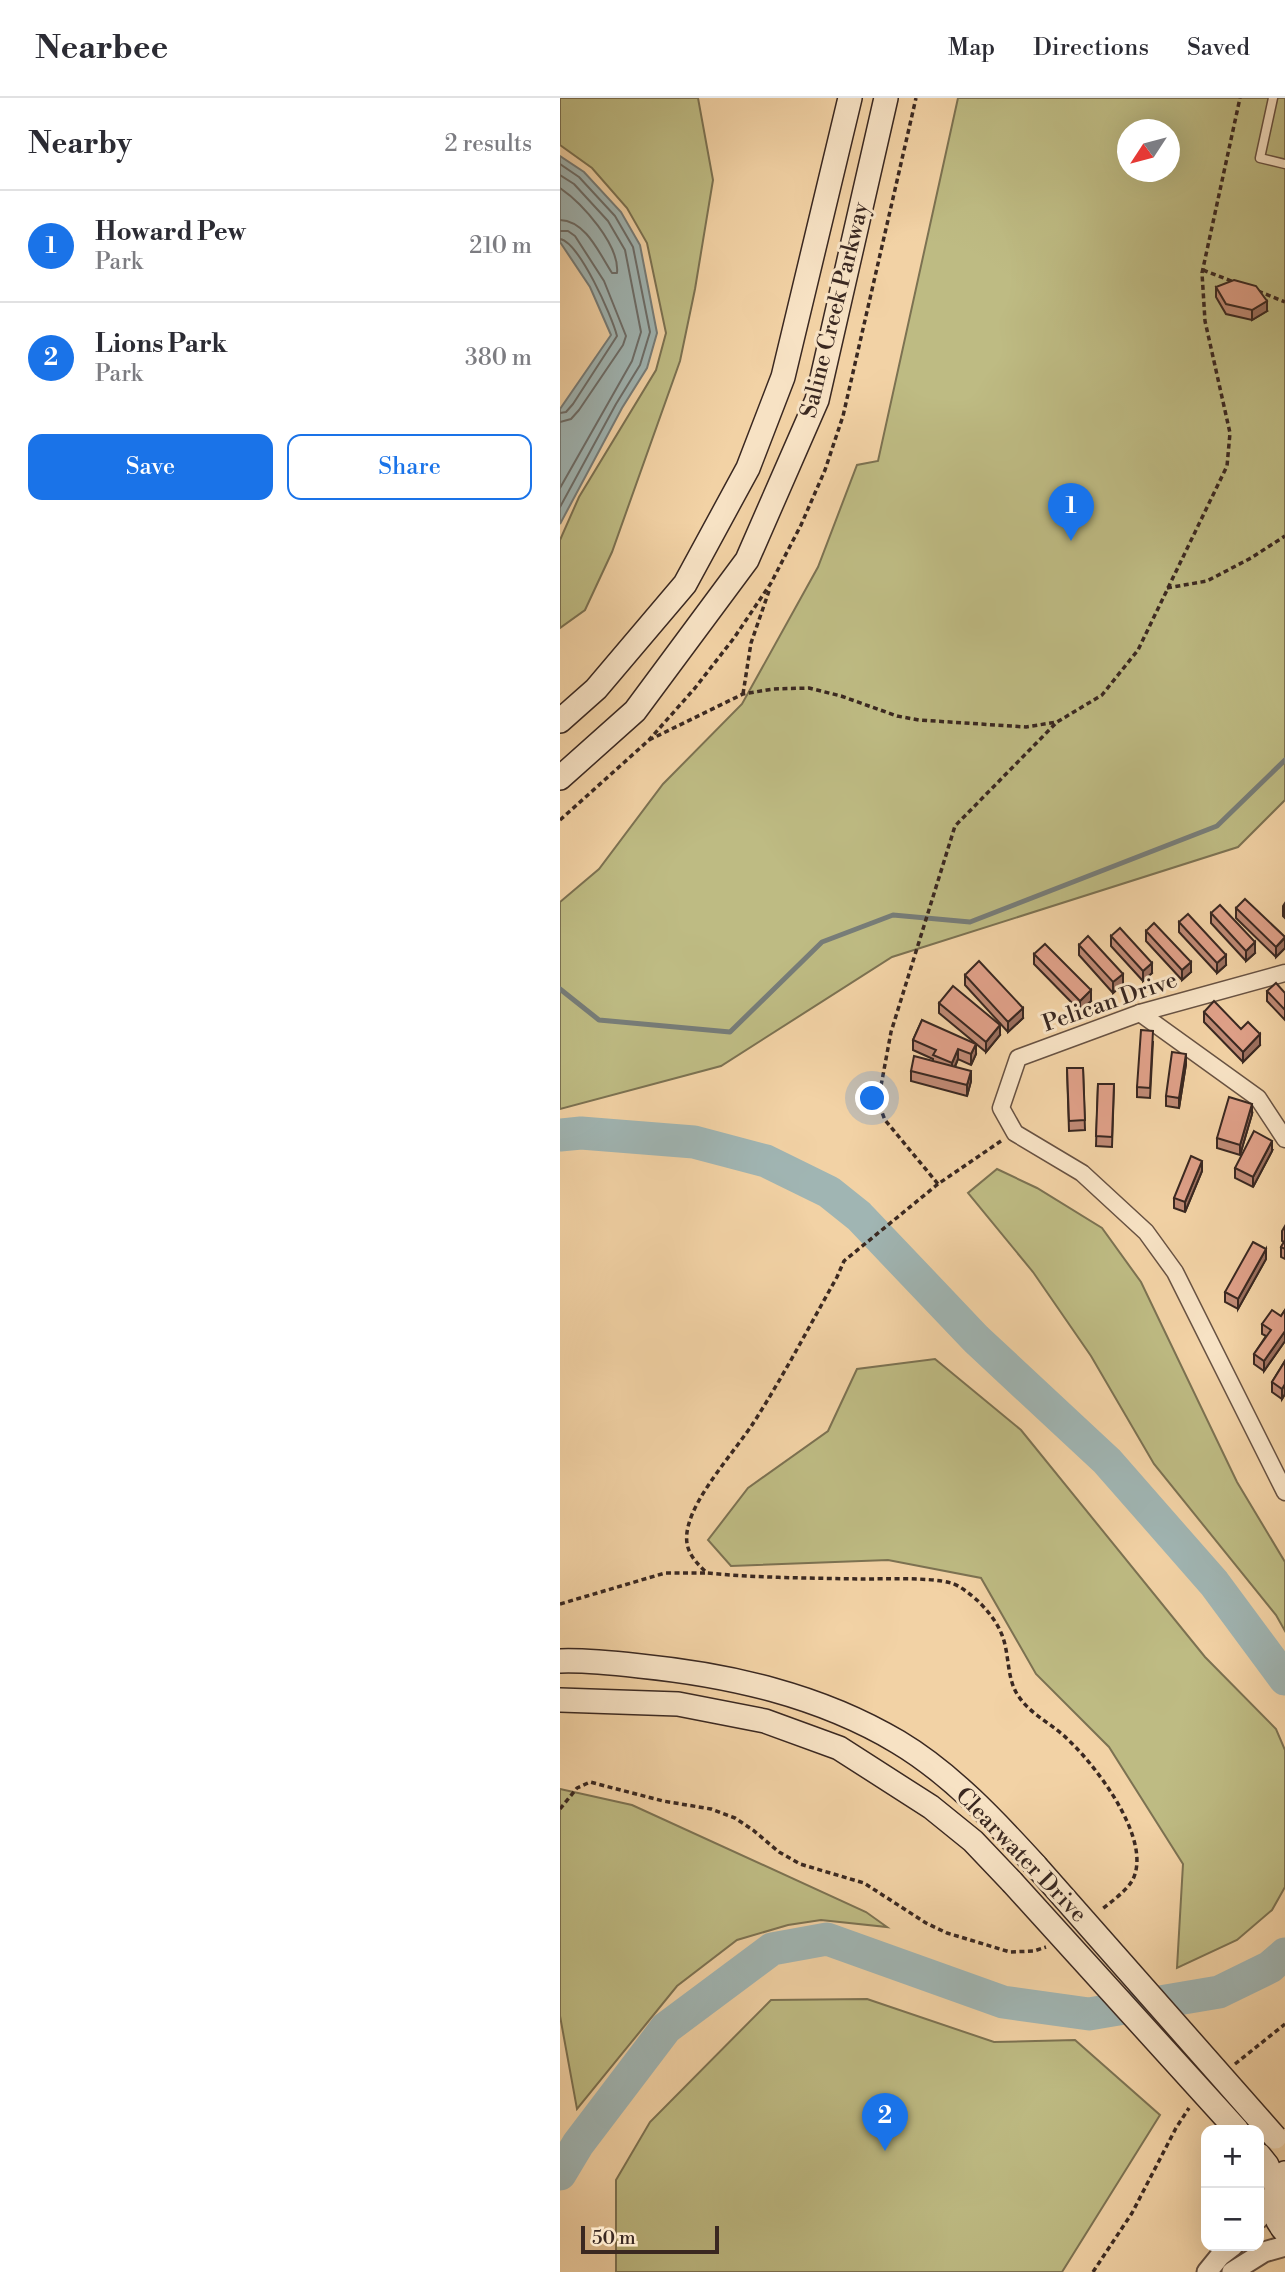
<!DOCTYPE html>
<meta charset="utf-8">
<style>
:root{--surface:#fff;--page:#f7f7f7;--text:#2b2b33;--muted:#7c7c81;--line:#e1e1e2;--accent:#1a73e8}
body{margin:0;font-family:"Libre Bodoni",serif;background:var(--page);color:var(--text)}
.controls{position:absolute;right:21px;bottom:21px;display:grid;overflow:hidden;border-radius:14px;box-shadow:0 7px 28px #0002}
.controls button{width:63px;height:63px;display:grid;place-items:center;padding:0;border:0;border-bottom:2px solid var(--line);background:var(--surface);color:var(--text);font:35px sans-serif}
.compass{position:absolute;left:557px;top:21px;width:63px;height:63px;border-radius:50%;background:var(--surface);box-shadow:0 7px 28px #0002;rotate:234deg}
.scale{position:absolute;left:21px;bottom:18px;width:138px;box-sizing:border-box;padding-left:7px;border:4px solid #3a2821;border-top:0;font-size:19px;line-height:24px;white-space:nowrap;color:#3a2821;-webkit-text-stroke:5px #f7e2c4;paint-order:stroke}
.you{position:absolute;left:313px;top:1001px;width:24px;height:24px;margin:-18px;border:5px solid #fff;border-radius:50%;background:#1a73e8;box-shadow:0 0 0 10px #1a73e833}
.badge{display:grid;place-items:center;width:46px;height:46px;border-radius:50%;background:var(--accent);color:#fff;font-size:23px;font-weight:700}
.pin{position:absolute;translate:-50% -58px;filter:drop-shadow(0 2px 4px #0008)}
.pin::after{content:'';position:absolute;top:37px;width:24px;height:21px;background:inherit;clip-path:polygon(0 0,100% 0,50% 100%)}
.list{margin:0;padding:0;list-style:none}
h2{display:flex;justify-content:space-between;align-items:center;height:91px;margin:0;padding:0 28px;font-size:30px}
h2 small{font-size:23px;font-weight:400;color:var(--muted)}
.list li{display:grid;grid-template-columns:46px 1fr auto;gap:21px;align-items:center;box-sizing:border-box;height:112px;padding:0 28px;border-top:2px solid var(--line)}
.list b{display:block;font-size:26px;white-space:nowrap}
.list p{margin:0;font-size:23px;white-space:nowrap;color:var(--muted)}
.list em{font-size:23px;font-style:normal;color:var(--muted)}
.actions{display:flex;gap:14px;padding:21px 28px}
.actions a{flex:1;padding:16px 0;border:2px solid var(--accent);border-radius:14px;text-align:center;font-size:24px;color:var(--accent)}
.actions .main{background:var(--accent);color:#fff}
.map{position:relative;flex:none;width:725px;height:2174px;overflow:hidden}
header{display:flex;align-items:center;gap:42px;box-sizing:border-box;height:98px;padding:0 35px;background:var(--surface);border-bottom:2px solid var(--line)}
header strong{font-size:33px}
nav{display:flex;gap:38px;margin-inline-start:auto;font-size:24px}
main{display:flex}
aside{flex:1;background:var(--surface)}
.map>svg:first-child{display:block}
</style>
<header>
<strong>Nearbee</strong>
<nav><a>Map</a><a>Directions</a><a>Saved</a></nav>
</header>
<main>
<aside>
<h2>Nearby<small>2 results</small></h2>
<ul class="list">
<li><span class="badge">1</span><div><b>Howard Pew</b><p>Park</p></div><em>210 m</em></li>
<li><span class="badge">2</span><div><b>Lions Park</b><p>Park</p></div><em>380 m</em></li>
</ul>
<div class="actions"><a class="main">Save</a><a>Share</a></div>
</aside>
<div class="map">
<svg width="725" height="2174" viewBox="0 0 725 2174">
<rect width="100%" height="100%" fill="#f2d2a5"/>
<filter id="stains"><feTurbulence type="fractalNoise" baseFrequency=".00286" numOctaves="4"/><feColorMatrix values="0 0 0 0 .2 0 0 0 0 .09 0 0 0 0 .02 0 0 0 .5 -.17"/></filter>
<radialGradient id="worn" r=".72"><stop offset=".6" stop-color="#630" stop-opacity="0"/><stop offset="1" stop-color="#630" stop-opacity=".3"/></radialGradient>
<g fill="#bebb83" stroke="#7c7252" stroke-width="2" fill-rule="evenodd">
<polygon points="0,0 138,0 153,82 135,191 120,263 52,454 25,512 0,530 0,442 19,399 96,272 106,235 87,145 67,110 32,70 0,47"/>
<path d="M398 0H725V702L678 749 332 859 161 968 0 1011V804L39 771 103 686 182 606 258 469 297 367 318 363ZM568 32H610V74H568Z"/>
<polygon points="437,1071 477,1090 542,1130 581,1184 677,1384 725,1464 725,1533 716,1517 594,1366 531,1258 473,1174 408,1095"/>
<polygon points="375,1261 461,1332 645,1559 716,1631 725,1652 725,1789 712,1812 677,1842 617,1870 623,1766 549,1649 476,1576 421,1480 328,1462 171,1468 148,1442 188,1390 268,1333 297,1271"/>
<polygon points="0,1691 72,1707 306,1814 327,1829 261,1822 228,1827 177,1842 117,1888 17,2011 0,1918"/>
<polygon points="307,1901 434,1944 515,1942 600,2017 502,2174 56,2174 56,2082 90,2024 211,1902"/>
</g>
<polygon fill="#a0b5b3" stroke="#777d79" stroke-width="2" points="0,58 24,74 61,114 80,147 97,235 87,270 62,310 0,426 0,311 51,237 30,189 0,144"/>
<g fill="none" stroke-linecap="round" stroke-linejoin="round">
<g stroke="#6d6e6a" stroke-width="2">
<polyline points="0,66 19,79 55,118 73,149 90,234 80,267 56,306 0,409"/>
<polyline points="0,77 14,86 48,123 65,152 81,234 72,263 0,390"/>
<path d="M0 90C22 105 60 147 57 175H52C39 155 26 123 0 122"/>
<polyline points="0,133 8,133 15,138 44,183 66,238 63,247 19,312 11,321 0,324"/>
<path d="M0 141C19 144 52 218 57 238L13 306 6 314 0 315"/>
</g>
<polyline stroke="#777d79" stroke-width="5" points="0,891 39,922 170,934 262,844 333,817 410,824 657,728 725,662"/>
<g stroke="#a0b5b3" stroke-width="33">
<polyline points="0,1037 21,1035 134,1044 206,1063 269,1094 299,1118 416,1241 547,1363 654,1485 725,1581"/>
<polyline points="0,2076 18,2046 106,1930 212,1851 267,1841 443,1904 529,1916 659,1894 710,1869 725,1856"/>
</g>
<g stroke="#685242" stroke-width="11">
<polyline id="service" points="713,0 700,60 725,66"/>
</g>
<g stroke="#685242" stroke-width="19">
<g id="minor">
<polyline points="725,875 580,915 458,960 441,1010 455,1035 522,1075 586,1134 615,1174 725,1394"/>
<polyline points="580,915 698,1000 725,1041"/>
</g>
</g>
<g stroke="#685242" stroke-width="23">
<g id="tertiary">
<polyline points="699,2120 714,2097"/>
<polyline points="647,2174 660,2158 673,2148"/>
<polyline points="672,2174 704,2154 725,2148"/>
</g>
</g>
<g stroke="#3a2821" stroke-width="26">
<g id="secondary">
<polyline points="0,623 36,591 125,486 188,370 223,279 290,0"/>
<polyline points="0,680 75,613 187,462 257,302 326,0"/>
<path d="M0 1563C27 1562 53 1565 80 1568 169 1577 259 1597 338 1644 390 1675 435 1723 476 1768"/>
<polyline points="0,1602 118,1606 205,1623 279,1650 371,1709 413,1743 452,1784"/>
<polyline points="699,2057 707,2067 716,2088"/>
<path d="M725 2075C711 2093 709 2116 725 2133"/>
</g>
</g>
<g stroke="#3a2821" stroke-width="3.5" stroke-dasharray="5 3.5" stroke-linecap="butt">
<polyline points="643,172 674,184"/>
<polyline points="698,193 725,204"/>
<polyline points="607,490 647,483 691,460 725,438"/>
<polyline points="183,596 191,545 209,493"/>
<polyline points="89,642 183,596 213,591 249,590 281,598 337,618 359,622 466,629 497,624 542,597 578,552 667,368 670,335 645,223 642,175 680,0"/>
<polyline points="0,722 89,642 135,590 174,540 211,485 241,427 265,372 283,318 356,0"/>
<polyline points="441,1043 378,1086 325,1022 318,1004 331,934 395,728 497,624"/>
<path d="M378 1086 284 1163 277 1179C250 1227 224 1277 194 1324 175 1353 135 1397 128 1429 123 1450 132 1461 147 1475 198 1480 250 1480 301 1481 325 1481 370 1479 391 1485 401 1488 411 1497 418 1503 428 1513 437 1524 442 1537 450 1557 446 1581 459 1599 471 1616 487 1623 503 1637 532 1662 595 1742 572 1783 565 1794 551 1804 541 1812"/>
<polyline points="0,1506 105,1475 145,1475"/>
<polyline points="0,1711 17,1690 30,1684 103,1703 151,1711 175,1720 193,1732 219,1754 240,1766 304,1785 366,1825 387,1835 450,1854 474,1853 486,1849"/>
<polyline points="675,1966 725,1926"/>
<polyline points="533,2174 572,2115 616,2030 629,2010"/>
</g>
<use href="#service" stroke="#f7e2c4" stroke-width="8"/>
<use href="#minor" stroke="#f7e2c4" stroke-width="16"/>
<use href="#tertiary" stroke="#f7e2c4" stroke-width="19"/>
<use href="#secondary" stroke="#f7e2c4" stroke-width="23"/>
<g stroke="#3a2821" stroke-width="26" stroke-linecap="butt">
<g id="secondary-bridge">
<polyline points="476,1768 715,2039"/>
<polyline points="452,1784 677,2032"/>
</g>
</g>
<use href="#secondary-bridge" stroke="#f7e2c4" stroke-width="23"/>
</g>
<g fill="#c08a75" stroke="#3a2821" stroke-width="2">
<polygon points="656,189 707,213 692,222 666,216 656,199"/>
<polygon points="725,805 725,820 723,818 723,808"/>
<polygon points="676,810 725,839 725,850 716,859 676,820"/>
<polygon points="651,815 695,855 686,863 651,825"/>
<polygon points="619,824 666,867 657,875 619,834"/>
<polygon points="586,833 631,874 622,882 586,843"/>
<polygon points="551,838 592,875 583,883 551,848"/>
<polygon points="519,847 563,886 553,895 519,857"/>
<polygon points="474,856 531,903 520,913 474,866"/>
<polygon points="405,877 463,920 448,934 405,887"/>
<polygon points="707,893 725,895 725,922 707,903"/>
<polygon points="379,905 440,937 426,954 379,915"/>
<polygon points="644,914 681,931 700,947 683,964 644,924"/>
<polygon points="362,922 416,956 411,967 398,961 395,969 411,983 407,998 351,983 351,973 373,963 373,961 353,952 353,942"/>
<polygon points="593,943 590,1000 577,999 577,989"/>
<polygon points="626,966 619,1010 606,1008 606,998"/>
<polygon points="507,970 523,970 525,1032 509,1033"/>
<polygon points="538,986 554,986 552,1049 536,1048"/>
<polygon points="692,1016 680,1057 657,1050 657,1040"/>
<polygon points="712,1053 693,1089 675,1080 675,1070"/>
<polygon points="642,1073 625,1114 614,1110 614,1100"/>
<polygon points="725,1128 725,1161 721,1159 721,1149 724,1144 722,1143 722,1133"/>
<polygon points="706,1161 678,1211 665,1204 665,1194"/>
<polygon points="725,1212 725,1243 704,1273 694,1266 694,1256 706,1238 702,1236 702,1226 721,1218"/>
<polygon points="725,1263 725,1296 722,1301 712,1294 712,1284"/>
</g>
<g fill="#9c705f" stroke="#3a2821" stroke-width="2">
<polygon points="707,203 707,213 692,222 692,212"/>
<polygon points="725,840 725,850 716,859 716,849"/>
<polygon points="695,844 695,855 686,863 686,853"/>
<polygon points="666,857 666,867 657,875 657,865"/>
<polygon points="631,864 631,874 622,882 622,872"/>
<polygon points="592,865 592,875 583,883 583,873"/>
<polygon points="563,876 563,886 553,895 553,884"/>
<polygon points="531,892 531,903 520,913 520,903"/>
<polygon points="463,910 463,920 448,934 448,924"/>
<polygon points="440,927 440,937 426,954 426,944"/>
<polygon points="700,936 700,947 683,964 683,954"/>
<polygon points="416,946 416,956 411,967 411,956"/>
<polygon points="398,951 398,961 392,975 392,965"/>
<polygon points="626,956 626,966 619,1010 619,1000"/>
<polygon points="411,973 411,983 407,998 407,987"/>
<polygon points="692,1006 692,1016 680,1057 680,1047"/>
<polygon points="712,1043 712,1053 693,1089 693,1079"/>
<polygon points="642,1063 642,1073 625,1114 625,1104"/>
<polygon points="706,1151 706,1161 678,1211 678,1201"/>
<polygon points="725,1233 725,1243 704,1273 704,1263"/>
<polygon points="725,1286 725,1296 722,1301 722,1291"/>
</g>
<g fill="#dfa088" stroke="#3a2821" stroke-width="2">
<polygon points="674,182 696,188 707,203 692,212 666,206 656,189"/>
<polygon points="685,801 725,839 716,849 676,810"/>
<polygon points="660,807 695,844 686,853 651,815"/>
<polygon points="628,816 666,857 657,865 619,824"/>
<polygon points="594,825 631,864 622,872 586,833"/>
<polygon points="560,830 592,865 583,873 551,838"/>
<polygon points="528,838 563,876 553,884 519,847"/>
<polygon points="485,846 531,892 520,903 474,856"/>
<polygon points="419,863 463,910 448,924 405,877"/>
<polygon points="716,885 725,895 725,912 707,893"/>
<polygon points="393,888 440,927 426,944 379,905"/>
<polygon points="654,903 681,931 688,924 700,936 683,954 644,914"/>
<polygon points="362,922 416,946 411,956 398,951 392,965 373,957 376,952 353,942"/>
<polygon points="581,932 593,933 590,990 577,989"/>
<polygon points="612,954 626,956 619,1000 606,998"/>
<polygon points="354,958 411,973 407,987 351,973"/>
<polygon points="507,970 523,970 525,1022 509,1023"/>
<polygon points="538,986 554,986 552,1039 536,1038"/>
<polygon points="669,999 692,1006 680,1047 657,1040"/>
<polygon points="694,1033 712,1043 693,1079 675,1070"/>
<polygon points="631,1058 642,1063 625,1104 614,1100"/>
<polygon points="725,1142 725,1151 721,1149"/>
<polygon points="693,1144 706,1151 678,1201 665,1194"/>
<polygon points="712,1212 721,1218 725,1212 725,1233 704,1263 694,1256 711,1232 702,1226"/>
<polygon points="725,1263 725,1286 722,1291 712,1284"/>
</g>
<g text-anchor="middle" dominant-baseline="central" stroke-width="6" stroke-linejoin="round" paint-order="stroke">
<g font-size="23" fill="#3a2821" stroke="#f7e2c4">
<text transform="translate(275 212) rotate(-76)">Saline Creek Parkway</text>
<text transform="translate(550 904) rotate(-19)">Pelican Drive</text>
<text transform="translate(461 1757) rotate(46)">Clearwater Drive</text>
</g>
</g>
<rect width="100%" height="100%" filter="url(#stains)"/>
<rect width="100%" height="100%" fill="url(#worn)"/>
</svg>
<div class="controls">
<button>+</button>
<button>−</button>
</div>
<svg class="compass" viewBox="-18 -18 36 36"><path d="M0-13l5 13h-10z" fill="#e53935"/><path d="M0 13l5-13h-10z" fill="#7c7c81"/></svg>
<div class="scale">50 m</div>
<div class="you"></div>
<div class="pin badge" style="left:511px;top:443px">1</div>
<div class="pin badge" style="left:325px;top:2053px">2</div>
</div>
</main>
